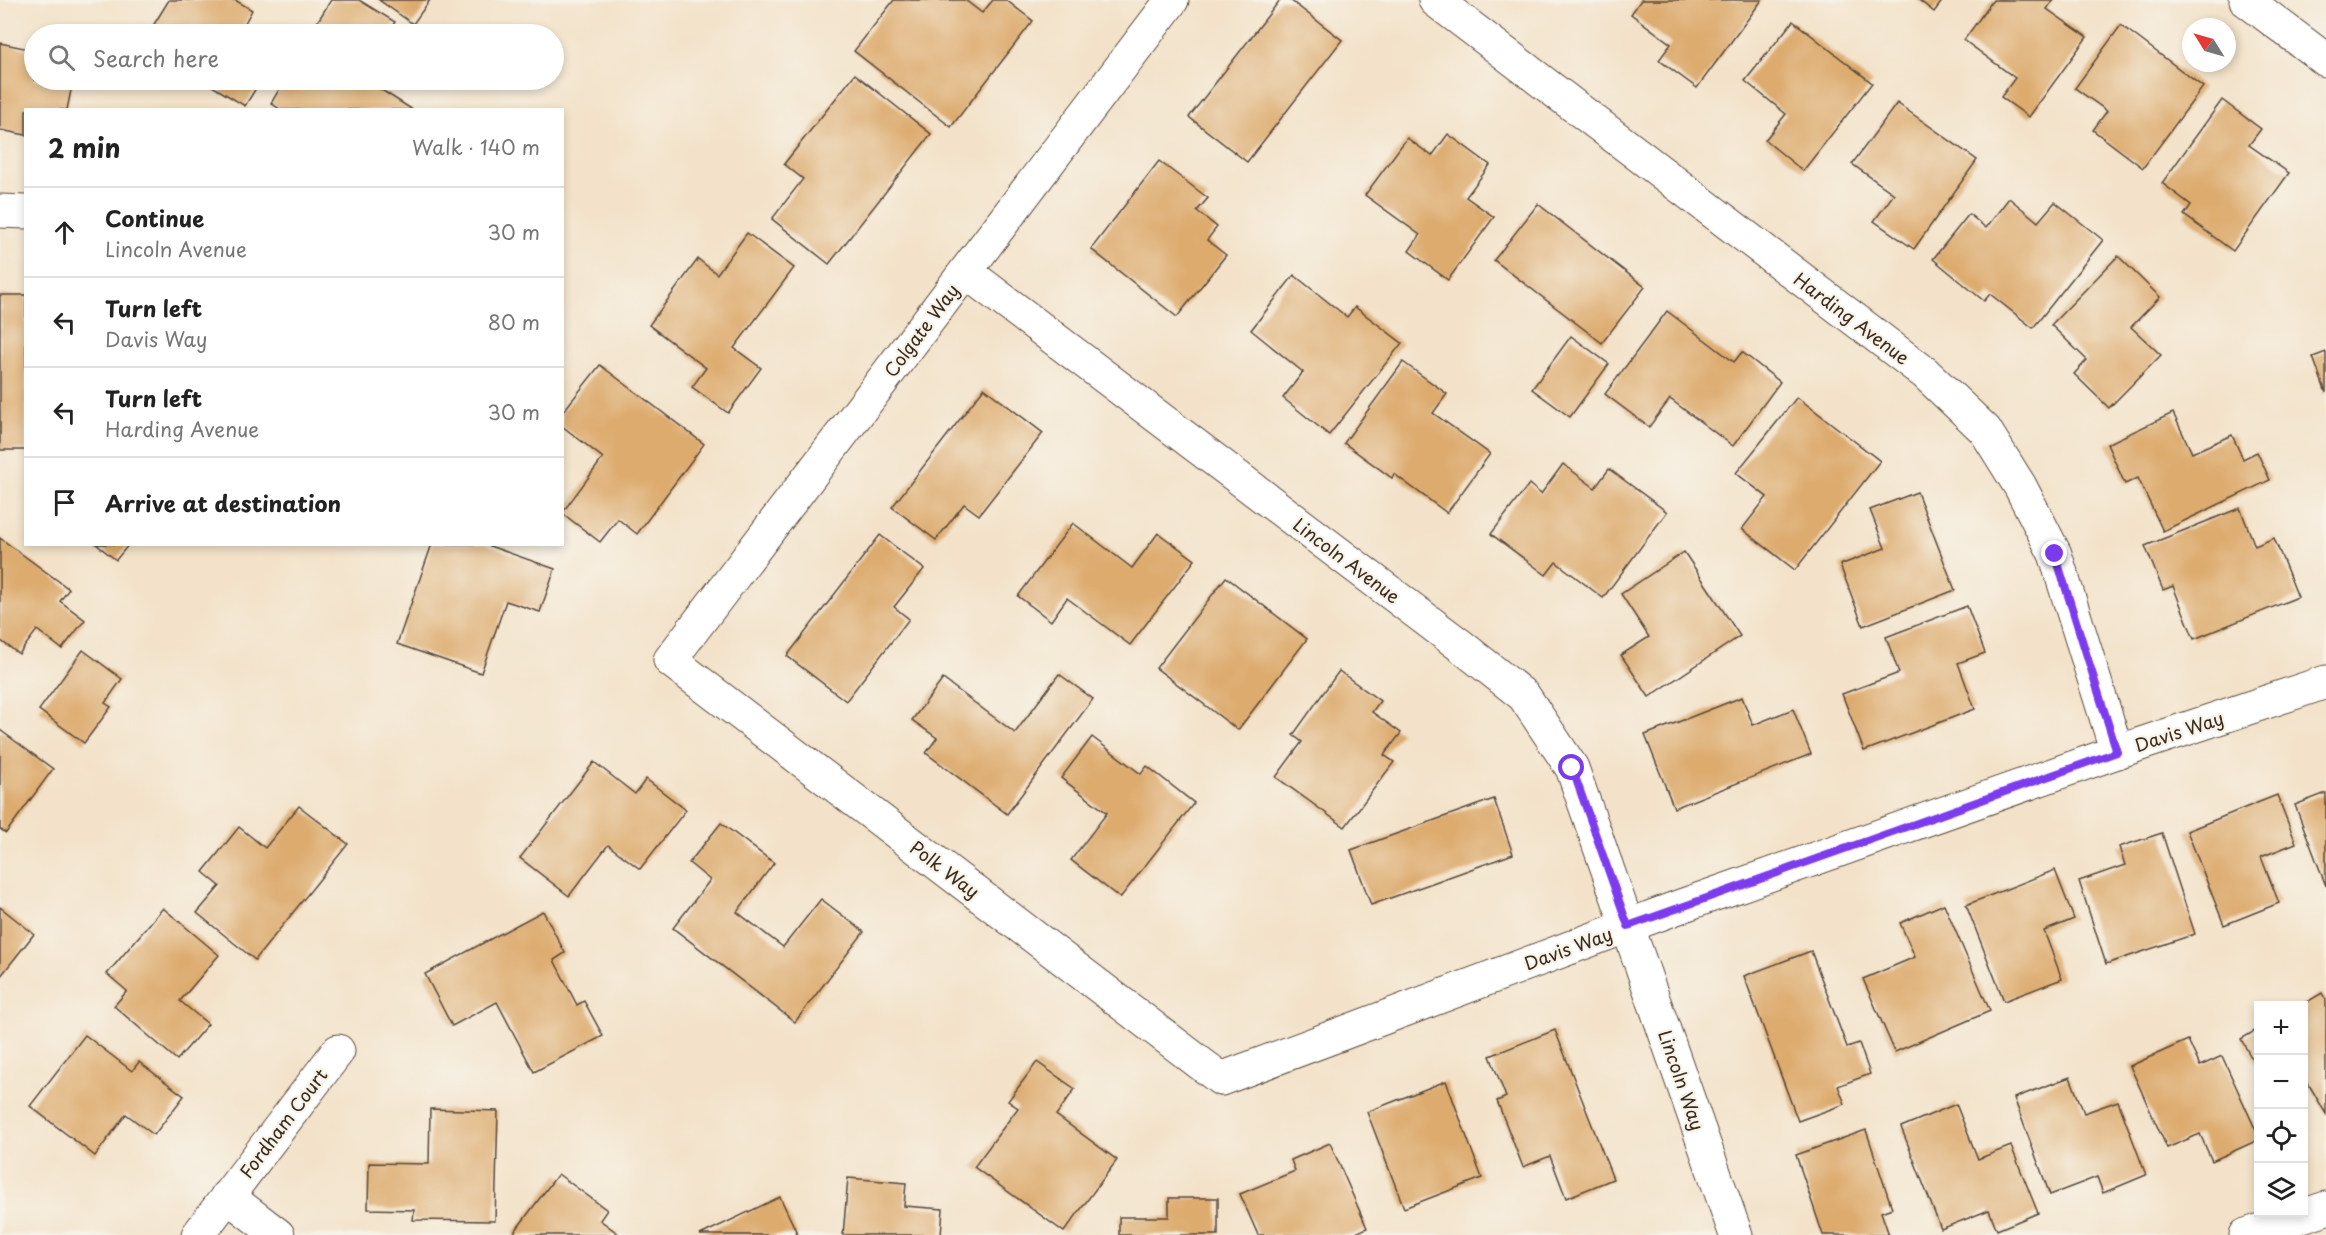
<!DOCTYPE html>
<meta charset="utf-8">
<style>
:root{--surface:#fff;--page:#f6f6f6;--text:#222;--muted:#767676;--line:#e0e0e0}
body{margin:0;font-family:"Playpen Sans",sans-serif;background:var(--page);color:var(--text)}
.controls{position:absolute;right:18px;bottom:18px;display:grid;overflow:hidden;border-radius:0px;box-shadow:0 3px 9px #0003}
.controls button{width:54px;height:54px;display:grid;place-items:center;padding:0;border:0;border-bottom:2px solid var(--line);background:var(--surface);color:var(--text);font:30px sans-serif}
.compass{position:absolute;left:2182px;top:18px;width:54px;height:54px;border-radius:50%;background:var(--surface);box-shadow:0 3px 9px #0003;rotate:307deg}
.stop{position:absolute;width:18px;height:18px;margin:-14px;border:4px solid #7c3aed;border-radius:50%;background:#fff}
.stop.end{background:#7c3aed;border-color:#fff;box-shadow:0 2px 6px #0008}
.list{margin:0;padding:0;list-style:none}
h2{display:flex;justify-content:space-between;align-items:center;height:78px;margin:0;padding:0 24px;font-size:26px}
h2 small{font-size:20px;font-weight:400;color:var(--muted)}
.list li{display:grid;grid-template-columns:39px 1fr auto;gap:18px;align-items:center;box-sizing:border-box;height:90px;padding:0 24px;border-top:2px solid var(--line)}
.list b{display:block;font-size:22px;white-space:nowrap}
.list p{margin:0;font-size:20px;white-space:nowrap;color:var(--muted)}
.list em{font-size:20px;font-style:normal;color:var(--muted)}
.icon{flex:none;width:33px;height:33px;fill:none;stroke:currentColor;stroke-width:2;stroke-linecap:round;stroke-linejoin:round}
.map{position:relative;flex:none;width:2326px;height:1235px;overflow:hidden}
.search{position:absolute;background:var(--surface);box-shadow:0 3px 9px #0003;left:24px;top:24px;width:540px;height:66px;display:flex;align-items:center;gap:15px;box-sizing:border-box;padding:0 21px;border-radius:33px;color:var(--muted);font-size:22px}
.panel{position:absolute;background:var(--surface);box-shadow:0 3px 9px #0003;left:24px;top:108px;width:540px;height:438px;border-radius:0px}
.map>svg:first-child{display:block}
</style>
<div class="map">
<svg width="2326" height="1235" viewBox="0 0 2326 1235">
<rect width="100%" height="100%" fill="#f7f3e8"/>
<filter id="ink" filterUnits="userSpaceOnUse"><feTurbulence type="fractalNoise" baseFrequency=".0167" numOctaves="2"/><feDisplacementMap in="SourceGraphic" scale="12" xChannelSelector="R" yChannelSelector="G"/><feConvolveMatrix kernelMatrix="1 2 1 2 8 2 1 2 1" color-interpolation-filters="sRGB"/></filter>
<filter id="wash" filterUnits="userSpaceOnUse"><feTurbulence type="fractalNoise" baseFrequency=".008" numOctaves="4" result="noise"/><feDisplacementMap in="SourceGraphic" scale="24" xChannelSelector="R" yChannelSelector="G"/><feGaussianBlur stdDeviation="1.35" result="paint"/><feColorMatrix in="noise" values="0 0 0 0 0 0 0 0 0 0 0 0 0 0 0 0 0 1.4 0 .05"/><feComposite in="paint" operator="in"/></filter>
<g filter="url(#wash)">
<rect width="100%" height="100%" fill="#f3e2c9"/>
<g id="blocks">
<g fill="#ddab6e">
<polygon points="169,0 235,0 252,10 240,32 244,34 148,34"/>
<polygon points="331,0 359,0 395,22 388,34 322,34 313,29"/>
<polygon points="379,0 430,0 413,24"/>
<polygon points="894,0 965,0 982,13 993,0 1006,0 1033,21 951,127 854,51"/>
<polygon points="1280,0 1290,0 1342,40 1247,162 1189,117"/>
<polygon points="1641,0 1762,0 1697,88 1659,60 1671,44 1631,14"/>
<polygon points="1919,0 1943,0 1934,12"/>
<polygon points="1993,0 2053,0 2047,9 2087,37 2029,117 2001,97 2015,78 1964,40"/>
<polygon points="1793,21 1872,83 1803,171 1765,140 1786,114 1745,81"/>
<polygon points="2121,25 2203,87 2143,168 2093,130 2107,111 2075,88"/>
<polygon points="0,43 34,50 32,69 34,70 34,80 73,80 67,110 26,110 26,135 0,130"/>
<polygon points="855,74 931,134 829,264 772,219 803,179 784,164"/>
<polygon points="202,80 261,80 245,106"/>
<polygon points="285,80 316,80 327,86 331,80 366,80 413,110 281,110 271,103"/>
<polygon points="2222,100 2261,129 2249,145 2289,173 2233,251 2184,215 2191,205 2162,183"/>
<polygon points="1897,103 1977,160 1914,249 1874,221 1894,194 1852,164"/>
<polygon points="1448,134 1490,165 1466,197 1494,217 1448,280 1409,251 1420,235 1365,195 1407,138 1432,156"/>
<polygon points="1159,161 1208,198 1197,211 1217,227 1207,240 1226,255 1177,317 1091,249"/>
<polygon points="2009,198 2038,222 2055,202 2103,240 2033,328 1990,294 1984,301 1933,259 1969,214 1986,228"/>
<polygon points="1538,204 1645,287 1602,343 1494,260"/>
<polygon points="747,233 794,268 734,348 761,368 728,413 692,387 706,368 649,325 698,259 717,274"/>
<polygon points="2118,256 2160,297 2131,327 2161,355 2109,408 2074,374 2087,360 2051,325"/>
<polygon points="1294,275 1347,317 1355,307 1402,343 1329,435 1283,398 1303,372 1251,330"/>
<rect x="0" y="295" width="26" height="155"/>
<polygon points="1667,311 1734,362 1742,352 1780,382 1733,446 1670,399 1649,427 1605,394"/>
<polygon points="1571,336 1609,364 1570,417 1532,389"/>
<polygon points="2326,352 2326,393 2313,357"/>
<polygon points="1403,362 1447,394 1433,413 1490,454 1447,513 1394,474 1392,478 1344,443"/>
<polygon points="600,365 704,444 637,534 618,519 600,542 562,513 603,458 562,426 562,413"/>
<polygon points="984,388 1043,433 979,515 964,504 936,540 892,507"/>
<polygon points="1797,397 1880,461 1795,570 1742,529 1767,497 1736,473"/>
<polygon points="2173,413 2192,453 2232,435 2243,459 2257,452 2270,480 2163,531 2138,478 2125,484 2107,444"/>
<polygon points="1563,464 1595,488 1609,469 1667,512 1603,598 1556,562 1546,575 1491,534 1529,484 1541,494"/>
<polygon points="1917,492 1955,590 1863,626 1840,565 1885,548 1870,510"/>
<polygon points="2240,508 2255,546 2274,538 2298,597 2194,639 2173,586 2163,590 2145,546"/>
<polygon points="1073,523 1132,568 1158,533 1195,560 1130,645 1067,598 1051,621 1018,596"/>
<polygon points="880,535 924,569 894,607 909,619 846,701 787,656"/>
<polygon points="0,538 69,589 60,601 85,620 62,649 37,630 19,654 0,640"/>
<polygon points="96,544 129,544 116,560"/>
<polygon points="432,544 484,544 555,569 540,612 506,601 481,673 397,644"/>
<polygon points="1684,552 1740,636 1649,697 1621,655 1649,637 1621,594"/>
<polygon points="1226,577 1307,639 1238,730 1156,668"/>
<polygon points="1967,606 1985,653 1958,663 1975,709 1864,751 1842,694 1899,673 1886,637"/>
<polygon points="83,650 122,679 105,703 111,707 84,743 39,710"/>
<polygon points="1339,671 1380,701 1372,712 1401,733 1384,755 1394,762 1345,827 1276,777 1302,742 1293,735"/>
<polygon points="1059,674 1093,699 1007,814 926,753 937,738 912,720 943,679 1015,733"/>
<polygon points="1742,697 1753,725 1793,709 1811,754 1674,808 1645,735"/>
<polygon points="0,730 53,769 6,833 0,829"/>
<polygon points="1092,737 1141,774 1147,766 1194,803 1120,898 1071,860 1107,813 1061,778"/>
<polygon points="594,762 635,794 646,779 686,810 640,869 608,845 569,896 520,858"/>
<polygon points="2326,793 2326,886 2295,805"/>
<polygon points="2277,795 2296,843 2261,857 2279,903 2224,925 2187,831"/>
<polygon points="1494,799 1513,854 1371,905 1351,850"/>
<polygon points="299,806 348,844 255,960 197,913 220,886 203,872 239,827 265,848"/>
<polygon points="721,823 774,863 737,912 783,947 821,899 864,932 795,1022 673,928 710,880 689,863"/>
<polygon points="2162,833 2195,934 2106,964 2079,881 2125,865 2119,847"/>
<polygon points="2055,870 2074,919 2044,931 2062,979 2004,1001 1966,905"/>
<polygon points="1944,904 1990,1011 1895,1052 1863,979 1915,957 1900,923"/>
<polygon points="0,907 34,934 0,977"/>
<polygon points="163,908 219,955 180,1001 208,1024 177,1060 114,1006 127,991 107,974"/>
<polygon points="543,911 565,953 554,960 577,1005 584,1001 603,1036 534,1072 497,1002 452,1026 425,974"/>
<polygon points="1811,951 1847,1047 1859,1043 1870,1074 1838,1086 1845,1104 1798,1121 1744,976"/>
<polygon points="2322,993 2326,1000 2326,1114 2308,1083 2304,1085 2304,1006 2300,1006"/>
<polygon points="2258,1029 2258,1070 2241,1039"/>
<polygon points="1555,1030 1613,1179 1566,1198 1550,1156 1523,1167 1497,1101 1506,1097 1490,1056"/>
<polygon points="85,1035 132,1071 139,1062 184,1096 154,1135 126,1114 95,1156 30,1106"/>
<polygon points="2188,1040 2200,1066 2222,1056 2258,1135 2258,1140 2212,1161 2200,1134 2167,1148 2130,1066"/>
<polygon points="1037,1062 1075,1089 1056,1115 1117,1160 1064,1232 974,1167 1018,1108 1008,1101"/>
<polygon points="2070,1077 2084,1113 2118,1101 2146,1175 2103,1193 2097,1177 2050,1195 2014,1098"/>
<polygon points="1446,1081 1482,1178 1404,1208 1367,1112"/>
<polygon points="1956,1104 1978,1159 2011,1146 2038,1213 1997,1230 1989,1210 1941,1229 1901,1127"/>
<polygon points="430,1109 498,1111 495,1221 413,1220 414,1210 368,1209 369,1163 429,1164"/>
<polygon points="1866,1130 1892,1208 1881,1212 1889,1235 1823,1235 1796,1155"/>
<polygon points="1330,1143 1367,1228 1352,1235 1258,1235 1240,1194 1295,1171 1291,1160"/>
<polygon points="558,1174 607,1210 600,1220 620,1235 512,1235"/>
<polygon points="848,1178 906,1183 904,1206 943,1209 941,1235 843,1235"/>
<polygon points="780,1197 798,1235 700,1235"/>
<polygon points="1169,1198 1218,1198 1218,1235 1119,1235 1119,1217 1169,1217"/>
</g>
</g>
</g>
<g filter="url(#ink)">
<use href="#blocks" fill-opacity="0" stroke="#574638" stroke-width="1.5"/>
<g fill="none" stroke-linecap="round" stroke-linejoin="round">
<g stroke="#574638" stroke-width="35">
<g id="street">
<polyline points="1172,0 670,660 1221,1079 1681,906 2117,752 2326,682"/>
<polyline points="1435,0 1925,373 1985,430 2020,486 2055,554 2117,752"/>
<polyline points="2246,0 2326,60"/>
<polyline points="0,211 26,212"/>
<polyline points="966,272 1461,646 1524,696 1572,768 1736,1235"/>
<polyline points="227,1196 278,1235"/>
<polyline points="198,1235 338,1051"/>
<polyline points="2246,1235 2326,1208"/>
</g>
</g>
<use href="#street" stroke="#fff" stroke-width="33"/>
</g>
</g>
<g fill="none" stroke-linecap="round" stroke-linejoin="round" filter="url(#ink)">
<polyline stroke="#7c3aed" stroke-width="8" points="1572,768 1628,926 2117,752 2055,554"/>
</g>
<g text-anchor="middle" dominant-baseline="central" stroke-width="4.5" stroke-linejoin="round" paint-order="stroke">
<g font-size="18" fill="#3b2a1e" stroke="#f7f3e8">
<text transform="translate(1852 318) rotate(37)">Harding Avenue</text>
<text transform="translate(921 330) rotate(-53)">Colgate Way</text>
<text transform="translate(1347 560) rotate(37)">Lincoln Avenue</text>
<text transform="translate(2179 731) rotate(-18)">Davis Way</text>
<text transform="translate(945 869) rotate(37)">Polk Way</text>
<text transform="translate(1568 948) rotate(-20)">Davis Way</text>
<text transform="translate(1682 1080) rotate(71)">Lincoln Way</text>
<text transform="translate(283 1123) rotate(-53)">Fordham Court</text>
</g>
</g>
</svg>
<div class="controls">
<button>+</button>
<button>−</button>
<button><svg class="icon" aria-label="locate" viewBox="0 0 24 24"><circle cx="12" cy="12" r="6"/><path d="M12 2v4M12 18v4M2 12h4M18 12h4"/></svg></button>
<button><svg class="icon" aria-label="layers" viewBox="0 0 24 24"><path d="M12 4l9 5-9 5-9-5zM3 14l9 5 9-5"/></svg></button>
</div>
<svg class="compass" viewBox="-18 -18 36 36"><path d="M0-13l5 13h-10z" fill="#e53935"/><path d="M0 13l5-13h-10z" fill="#767676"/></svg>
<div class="stop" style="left:1572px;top:768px"></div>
<div class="stop end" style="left:2055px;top:554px"></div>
<div class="search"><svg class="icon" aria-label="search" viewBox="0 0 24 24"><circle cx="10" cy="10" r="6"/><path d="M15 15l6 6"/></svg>Search here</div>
<section class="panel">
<h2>2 min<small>Walk · 140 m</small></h2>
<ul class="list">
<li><svg class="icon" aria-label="ahead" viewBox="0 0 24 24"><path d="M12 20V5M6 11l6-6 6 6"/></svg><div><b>Continue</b><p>Lincoln Avenue</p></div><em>30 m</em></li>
<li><svg class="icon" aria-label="left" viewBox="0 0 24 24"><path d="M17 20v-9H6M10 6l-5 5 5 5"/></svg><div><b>Turn left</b><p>Davis Way</p></div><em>80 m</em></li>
<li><svg class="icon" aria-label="left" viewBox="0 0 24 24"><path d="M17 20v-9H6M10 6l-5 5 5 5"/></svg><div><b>Turn left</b><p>Harding Avenue</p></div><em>30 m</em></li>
<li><svg class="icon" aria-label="arrive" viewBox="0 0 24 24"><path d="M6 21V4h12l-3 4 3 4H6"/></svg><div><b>Arrive at destination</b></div></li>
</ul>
</section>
</div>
